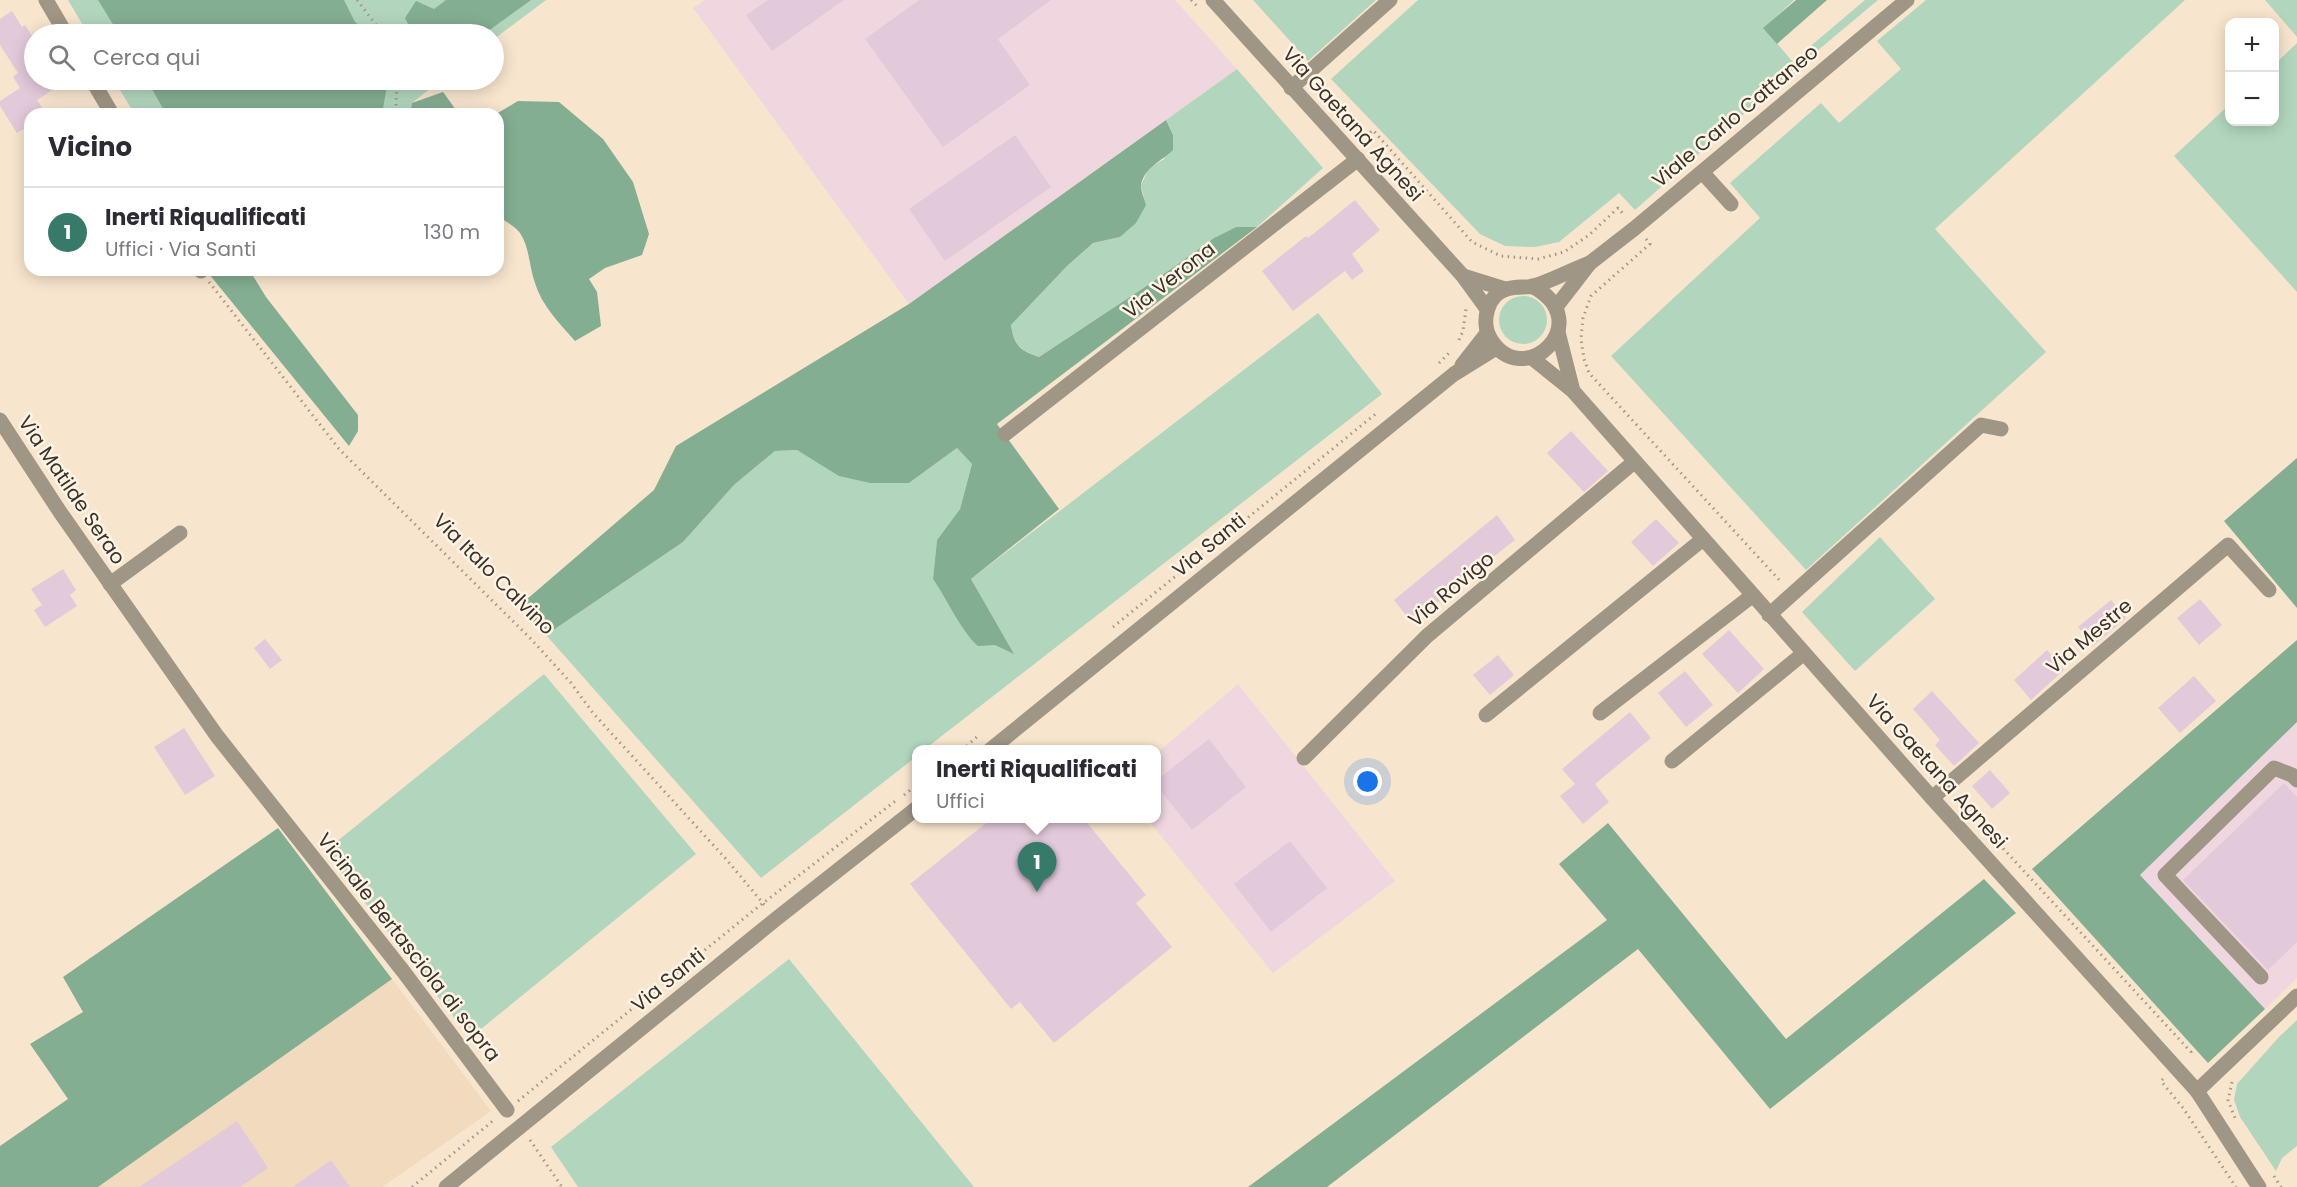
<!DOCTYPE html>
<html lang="it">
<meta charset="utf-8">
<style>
:root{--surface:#fff;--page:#f2f2f3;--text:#2b2b33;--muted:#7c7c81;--line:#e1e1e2;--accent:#387a6a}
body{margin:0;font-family:Poppins,sans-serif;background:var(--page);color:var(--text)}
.controls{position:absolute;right:18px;top:18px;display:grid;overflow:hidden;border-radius:12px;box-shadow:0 3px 15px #0003}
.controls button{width:54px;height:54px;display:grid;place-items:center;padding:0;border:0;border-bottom:2px solid var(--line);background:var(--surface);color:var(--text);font:30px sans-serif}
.you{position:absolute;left:1368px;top:782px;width:21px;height:21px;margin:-15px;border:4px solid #fff;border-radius:50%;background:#1a73e8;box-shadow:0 0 0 9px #1a73e833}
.badge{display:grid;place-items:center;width:39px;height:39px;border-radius:50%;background:var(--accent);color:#fff;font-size:20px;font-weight:700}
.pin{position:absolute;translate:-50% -50px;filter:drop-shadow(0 2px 3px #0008)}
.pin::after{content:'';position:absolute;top:32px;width:21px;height:18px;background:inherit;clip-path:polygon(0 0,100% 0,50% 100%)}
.popup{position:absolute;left:912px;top:745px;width:249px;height:78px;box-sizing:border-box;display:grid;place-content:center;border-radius:12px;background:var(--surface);filter:drop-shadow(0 2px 4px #0005);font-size:20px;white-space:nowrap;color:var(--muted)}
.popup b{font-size:22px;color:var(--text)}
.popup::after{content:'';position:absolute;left:50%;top:100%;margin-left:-12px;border:12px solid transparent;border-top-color:var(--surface)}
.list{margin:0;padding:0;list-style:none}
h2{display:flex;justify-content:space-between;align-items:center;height:78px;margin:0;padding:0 24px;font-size:26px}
h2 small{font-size:20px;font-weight:400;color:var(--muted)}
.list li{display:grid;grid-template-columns:39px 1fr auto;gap:18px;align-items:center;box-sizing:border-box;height:90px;padding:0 24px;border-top:2px solid var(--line)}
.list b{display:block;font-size:22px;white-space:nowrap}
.list p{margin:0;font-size:20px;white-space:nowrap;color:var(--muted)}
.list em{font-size:20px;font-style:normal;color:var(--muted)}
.icon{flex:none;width:33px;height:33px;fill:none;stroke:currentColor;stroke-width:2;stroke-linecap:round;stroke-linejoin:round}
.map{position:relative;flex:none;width:2297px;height:1187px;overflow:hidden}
.search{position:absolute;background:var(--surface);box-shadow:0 3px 15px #0003;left:24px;top:24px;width:480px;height:66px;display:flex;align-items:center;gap:15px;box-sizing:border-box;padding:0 21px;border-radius:33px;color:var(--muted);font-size:22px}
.panel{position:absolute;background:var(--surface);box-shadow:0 3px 15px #0003;left:24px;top:108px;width:480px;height:168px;border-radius:18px}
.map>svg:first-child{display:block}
</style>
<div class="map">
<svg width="2297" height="1187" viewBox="0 0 2297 1187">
<rect width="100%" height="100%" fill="#f8e5ce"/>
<polygon fill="#f1dabd" points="392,979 491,1111 382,1187 98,1187"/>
<g fill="#f0d7df">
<polygon points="705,0 1175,0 1237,69 909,304 693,8"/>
<polygon points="1238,684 1395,881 1273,973 1147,819 1157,818 1157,753"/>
<polygon points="2297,722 2297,978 2265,1009 2140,875"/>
</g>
<g fill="#b2d6bd">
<polygon points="68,0 546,0 494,39 494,34 88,34"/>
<polygon points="1253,0 1376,0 1308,61"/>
<polygon points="1418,0 1794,0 1764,28 1797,67 1635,210 1619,193 1559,242 1535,247 1505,246 1480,234 1331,79"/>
<polygon points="1865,0 1878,0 1811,56 1806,50"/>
<polygon points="1926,0 2185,0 1935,229 2046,352 1806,570 1611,356 1760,218 1730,183 1821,103 1839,123 1901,69 1877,41"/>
<polygon points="2265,0 2297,0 2297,37"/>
<polygon points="2297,43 2297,292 2174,156 2229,105 2230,122 2274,122 2275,64"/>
<path d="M1237 69 1323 168 1257 227H1236L1214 238 1154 281 1039 357C1020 351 1014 344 1011 325L1067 266 1093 243 1120 237 1146 205 1141 186 1148 169 1164 159 1173 135 1166 120Z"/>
<polygon points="114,80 441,80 412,103 409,114 126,114 132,110"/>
<circle cx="1523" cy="320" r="24"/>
<path d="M1318 313 1382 394 925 749 917 750V756L761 878 546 635 683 542 734 485 775 451 797 450 814 459 870 483H909L957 448 972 464 960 509 937 540 933 579C954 609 980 637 1013 653L971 579Z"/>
<polygon points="1880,537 1935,599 1855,671 1802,612"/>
<polygon points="544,674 696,854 470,1038 325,851"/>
<polygon points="789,959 974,1187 578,1187 551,1147"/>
<polygon points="2297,1020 2297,1146 2282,1158 2276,1171 2240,1117 2234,1100 2237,1084 2279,1037"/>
</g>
<g fill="#84ae92">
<polygon points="98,0 344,0 355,22 370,34 119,34"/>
<polygon points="446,0 531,0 484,34 413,34 405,18 416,1 434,9"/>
<polygon points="1796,0 1827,0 1777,44 1763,28"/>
<polygon points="147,80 388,80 382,114 166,114"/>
<polygon points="443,92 459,114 410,114 412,103"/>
<path d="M518 101 559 102 603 139 633 182 649 234 642 255 605 268 589 279 597 292 601 326 575 341C560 324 542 306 535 283 529 267 530 248 520 233 516 227 505 221 498 216V114H496Z"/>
<path d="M1166 120 1173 135V150C1162 161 1143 168 1141 186 1141 192 1145 200 1146 205L1136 223 1120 237 1093 243 1067 266 1011 325C1014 345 1020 351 1039 357L1154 281 1214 238 1236 227H1257L997 424 1059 509 971 579 1014 654 995 645 978 646C961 631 947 599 933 579L937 540 960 509 972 464 957 448 909 483H870L839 476 797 450 775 451 734 485 683 542 546 635 519 606 654 490 676 446 909 304Z"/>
<polygon points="239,270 253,276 266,297 358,415 358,431 349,446 209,274"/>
<polygon points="2297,458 2297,608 2224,521"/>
<polygon points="2297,640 2297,722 2140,875 2265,1009 2208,1063 2032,869"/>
<polygon points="1608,823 1786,1039 1984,879 2016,913 1770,1109 1638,949 1327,1187 1248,1187 1607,920 1559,864"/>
<polygon points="278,828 392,979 98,1187 0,1187 0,1146 68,1099 30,1044 83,1012 63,977"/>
</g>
<g fill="#e3cadb">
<polygon points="768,0 844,0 772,51 746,15"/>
<polygon points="919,0 1051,0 998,39 1030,85 943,147 865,39"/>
<polygon points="12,11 22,27 25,25 34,39 34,80 68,80 37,100 46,114 30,114 30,125 17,133 0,106 0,101 20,88 13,77 18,73 0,45 0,19"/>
<polygon points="1015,135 1051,187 945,261 909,209"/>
<polygon points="1355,200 1380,230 1352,254 1364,271 1352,280 1345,271 1293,311 1262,271 1306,236 1308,238"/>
<polygon points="1571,431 1608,471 1584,492 1547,453"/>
<polygon points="1497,515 1515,540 1471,574 1413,624 1394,600"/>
<polygon points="1656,519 1679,543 1653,566 1631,542"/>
<polygon points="63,569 76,590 70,595 77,606 45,627 34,610 42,605 31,589"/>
<polygon points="2200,599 2222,625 2199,645 2177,618"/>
<polygon points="2111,600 2126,618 2093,646 2078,627"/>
<polygon points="1729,630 1764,669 1738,693 1702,654"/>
<polygon points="265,639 282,660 270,669 254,648"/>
<polygon points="2047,650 2064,670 2031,700 2014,680"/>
<polygon points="1498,655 1514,675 1490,695 1473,675"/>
<polygon points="1685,671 1713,705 1686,727 1658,693"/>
<polygon points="2194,676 2216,701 2180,733 2158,708"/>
<polygon points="1932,691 1979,743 1954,766 1935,745 1940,740 1913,709"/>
<polygon points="1630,712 1651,738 1595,784 1609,802 1583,824 1560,796 1575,784 1562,769"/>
<polygon points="184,728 215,776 185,795 154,747"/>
<polygon points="1209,739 1246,787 1192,830 1157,786 1157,780"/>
<polygon points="1990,770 2010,793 1992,809 1972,786"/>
<polygon points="2284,783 2297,797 2297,942 2268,970 2183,880"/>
<polygon points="991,819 1084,819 1146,895 1136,903 1172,947 1054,1043 1020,1002 1011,1009 910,884"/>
<polygon points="1290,841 1327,888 1271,932 1234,884"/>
<polygon points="237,1121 268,1168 240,1187 139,1187"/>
<polygon points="331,1160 350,1187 293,1187"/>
</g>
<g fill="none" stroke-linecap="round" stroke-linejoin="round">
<g stroke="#a59787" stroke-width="3" stroke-dasharray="1.5 4.5" stroke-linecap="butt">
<polyline points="357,0 383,34"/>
<polyline points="1191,0 1198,7"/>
<polyline points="397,80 396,105 398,114"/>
<polyline points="1361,140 1373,130 1472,242 1501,256 1538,259 1564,252 1589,235 1618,208 1625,216"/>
<polyline points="1646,239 1650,244 1591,296 1583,318 1581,339 1584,359 1589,373 1782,583"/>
<polyline points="209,282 339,449 531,639 571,683 593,713 726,859 767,908"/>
<polyline points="1459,340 1463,331 1466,309"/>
<polyline points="1439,363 1449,353"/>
<polyline points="1113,627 1378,412"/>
<polyline points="962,750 979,735"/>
<polyline points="904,795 917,785"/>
<polyline points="1999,844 2191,1052 2188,1055"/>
<polyline points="2163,1079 2161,1081 2183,1108 2236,1187"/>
<polyline points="2232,1082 2228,1100 2235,1118"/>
<polyline points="518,1101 758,907 898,799"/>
<polyline points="530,1140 562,1187"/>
<polyline points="2274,1176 2281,1187"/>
<polyline points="412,1187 494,1120"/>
</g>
<g stroke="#9f9685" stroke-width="15">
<polyline points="46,0 66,34"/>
<polyline points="1213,0 1463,276 1487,309"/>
<polyline points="92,80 112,114"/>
<polyline points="1291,88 1390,0"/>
<polyline points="1702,172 1731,204"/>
<polyline points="201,270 201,271"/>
<polyline points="1463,276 1505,289"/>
<path d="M1532 286C1600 322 1522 394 1490 338 1481 322 1487 294 1507 289 1516 286 1526 288 1534 286 1553 280 1571 270 1590 263"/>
<polyline points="1556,307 1590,263 1635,228 1907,0"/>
<polyline points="1558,332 1573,391"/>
<polyline points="1532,358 1573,391 1932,798 2197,1091 2259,1187"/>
<polyline points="1462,365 1487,333"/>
<polyline points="0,420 60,512 217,736 403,971 507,1110"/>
<polyline points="1005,434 1358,159"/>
<polyline points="110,584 180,533"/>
<polyline points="1769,615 1981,425 2001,429"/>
<polyline points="1600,713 1753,595"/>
<polyline points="1486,715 1703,539"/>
<polyline points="990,750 1454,374 1496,348"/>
<polyline points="1304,758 1427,636 1634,462"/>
<polyline points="1672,761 1804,653"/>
<polyline points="1932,798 2228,545 2269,590"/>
<polyline points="2261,977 2165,875 2274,768 2292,775 2297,780"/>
<polyline points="2197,1091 2297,996"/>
<polyline points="446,1187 776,919 917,808"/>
</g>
</g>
<g text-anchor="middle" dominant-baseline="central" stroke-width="5" stroke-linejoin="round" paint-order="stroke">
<g font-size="20" fill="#3a332a" stroke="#fff4e6">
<text transform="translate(1735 116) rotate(-40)">Viale Carlo Cattaneo</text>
<text transform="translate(1353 124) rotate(48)">Via Gaetana Agnesi</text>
<text transform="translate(1169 280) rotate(-38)">Via Verona</text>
<text transform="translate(72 490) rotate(56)">Via Matilde Serao</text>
<text transform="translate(1209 545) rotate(-39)">Via Santi</text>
<text transform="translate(494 574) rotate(45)">Via Italo Calvino</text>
<text transform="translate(1451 589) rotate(-40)">Via Rovigo</text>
<text transform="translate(2089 636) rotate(-40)">Via Mestre</text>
<text transform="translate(1937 771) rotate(48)">Via Gaetana Agnesi</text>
<text transform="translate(409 947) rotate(52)">Vicinale Bertasciola di sopra</text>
<text transform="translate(668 980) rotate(-39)">Via Santi</text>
</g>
</g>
</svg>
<div class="controls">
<button>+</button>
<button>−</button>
</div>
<div class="you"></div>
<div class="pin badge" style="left:1037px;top:892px">1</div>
<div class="popup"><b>Inerti Riqualificati</b>Uffici</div>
<div class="search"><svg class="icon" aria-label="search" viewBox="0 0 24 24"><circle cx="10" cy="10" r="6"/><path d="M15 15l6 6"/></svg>Cerca qui</div>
<section class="panel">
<h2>Vicino<small></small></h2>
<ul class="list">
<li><span class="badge">1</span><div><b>Inerti Riqualificati</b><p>Uffici · Via Santi</p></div><em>130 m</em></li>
</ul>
</section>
</div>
